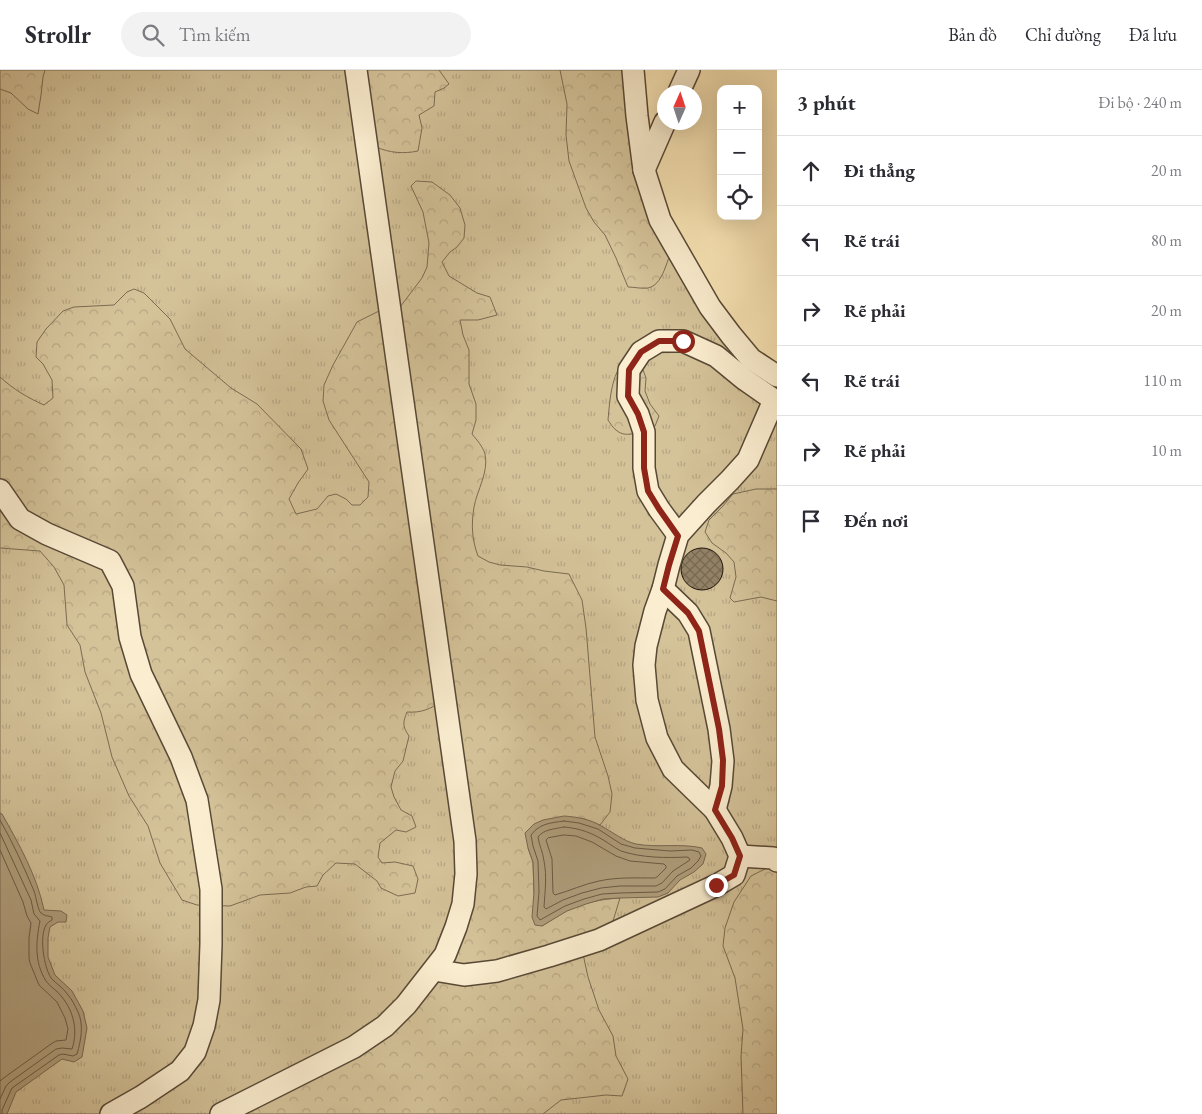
<!DOCTYPE html>
<html lang="vi">
<meta charset="utf-8">
<style>
:root{--surface:#fff;--page:#f2f2f3;--text:#2b2b33;--muted:#7c7c81;--line:#e1e1e2}
body{margin:0;font-family:"EB Garamond",serif;background:var(--page);color:var(--text)}
.controls{position:absolute;right:15px;top:15px;display:grid;overflow:hidden;border-radius:10px;box-shadow:0 5px 20px #0002}
.controls button{width:45px;height:45px;display:grid;place-items:center;padding:0;border:0;border-bottom:1px solid var(--line);background:var(--surface);color:var(--text);font:25px sans-serif}
.compass{position:absolute;left:657px;top:15px;width:45px;height:45px;border-radius:50%;background:var(--surface);box-shadow:0 5px 20px #0002;rotate:3deg}
.stop{position:absolute;width:15px;height:15px;margin:-11px;border:4px solid #8f2418;border-radius:50%;background:#fff}
.stop.end{background:#8f2418;border-color:#fff;box-shadow:0 1px 5px #0008}
.list{margin:0;padding:0;list-style:none}
h2{display:flex;justify-content:space-between;align-items:center;height:65px;margin:0;padding:0 20px;font-size:21px}
h2 small{font-size:16px;font-weight:400;color:var(--muted)}
.list li{display:grid;grid-template-columns:32px 1fr auto;gap:15px;align-items:center;box-sizing:border-box;height:70px;padding:0 20px;border-top:1px solid var(--line)}
.list b{display:block;font-size:19px;white-space:nowrap}
.list em{font-size:16px;font-style:normal;color:var(--muted)}
.icon{flex:none;width:28px;height:28px;fill:none;stroke:currentColor;stroke-width:2;stroke-linecap:round;stroke-linejoin:round}
.map{position:relative;flex:none;width:777px;height:1044px;overflow:hidden}
header{display:flex;align-items:center;gap:30px;box-sizing:border-box;height:70px;padding:0 25px;background:var(--surface);border-bottom:1px solid var(--line)}
header strong{font-size:24px}
nav{display:flex;gap:28px;margin-inline-start:auto;font-size:18px}
.search{width:350px;height:45px;background:var(--page);display:flex;align-items:center;gap:12px;box-sizing:border-box;padding:0 18px;border-radius:28px;color:var(--muted);font-size:19px}
main{display:flex}
aside{flex:1;background:var(--surface)}
.map>svg:first-child{display:block}
</style>
<header>
<strong>Strollr</strong>
<div class="search"><svg class="icon" aria-label="search" viewBox="0 0 24 24"><circle cx="10" cy="10" r="6"/><path d="M15 15l6 6"/></svg>Tìm kiếm</div>
<nav><a>Bản đồ</a><a>Chỉ đường</a><a>Đã lưu</a></nav>
</header>
<main>
<div class="map">
<svg width="777" height="1044" viewBox="0 0 777 1044">
<defs>
<pattern id="grass-tufts" width="24" height="20" patternUnits="userSpaceOnUse" patternTransform="scale(1.25)"><rect width="24" height="20" fill="#d4c299"/><path d="M3 7l-1-3M5 7V3M7 7l1-3M15 17l-1-3M17 17v-4M19 17l1-3" fill="none" stroke="#b6a683"/></pattern>
<pattern id="forest-crowns" width="20" height="18" patternUnits="userSpaceOnUse" patternTransform="scale(1.25)"><rect width="20" height="18" fill="#d4c299"/><path d="M2 6a3 3 0 1 1 6 0M12 15a3 3 0 1 1 6 0" fill="none" stroke="#b6a683"/></pattern>
<pattern id="building-cross-hatch" width="8" height="8" patternUnits="userSpaceOnUse" patternTransform="scale(1.25)"><rect width="8" height="8" fill="#928164"/><path d="M0 0l8 8M0 8l8-8" fill="none" stroke="#776851"/></pattern>
</defs>
<rect width="100%" height="100%" fill="#f9e5b6"/>
<filter id="stains"><feTurbulence type="fractalNoise" baseFrequency=".004" numOctaves="4"/><feColorMatrix values="0 0 0 0 .2 0 0 0 0 .09 0 0 0 0 .02 0 0 0 .5 -.17"/></filter>
<radialGradient id="worn" r=".72"><stop offset=".6" stop-color="#630" stop-opacity="0"/><stop offset="1" stop-color="#630" stop-opacity=".3"/></radialGradient>
<polygon fill="url(#grass-tufts)" stroke="#7b6c52" points="0,0 626,0 654,152 777,314 777,1044 0,1044"/>
<g fill="url(#forest-crowns)" stroke="#7b6c52">
<polygon points="0,0 45,0 43,7 41,25 38,44 28,39 11,23 0,19"/>
<path d="M360 0H439L449 14 444 18 435 22 434 36 419 45 422 58 418 81C404 84 390 83 376 77Z"/>
<path d="M560 0H626L671 182C666 194 662 215 648 218 642 219 634 217 628 217L616 188 605 165 594 152 586 138 569 91 566 65 567 34Z"/>
<path d="M416 111 432 112 450 125 460 138 465 155 464 168 457 177 450 182 442 192 449 206 477 223 490 227 497 245 478 250H460L463 265 469 280V314L476 334V350L472 364C477 370 483 377 485 384 489 402 477 420 474 437 471 455 472 470 478 486L489 492 500 495 527 497 544 501 569 504 582 530 586 558 595 667 608 706 612 724 610 742 600 755 581 748 528 778 533 792 534 822 542 856C550 851 558 845 566 841 582 833 602 829 620 828L613 851 584 868 583 884 588 907 599 940 613 966 616 986 628 1009 622 1026 606 1025 561 1030 543 1044H230L388 959 467 835 394 245 422 208 427 197 429 173 423 142 411 116Z"/>
<path d="M134 219 144 223 170 249 185 279 231 318 257 334 301 379 308 399 298 413 289 429 296 444 317 439 328 426 336 424 346 429 352 435H360L368 427 369 412 329 350 323 331 324 315 333 295 357 252 385 238 442 631C430 639 422 643 407 642 403 652 402 656 409 666L403 691 395 701 391 717 394 727 401 740 412 746 416 757 406 762 396 760 380 773 378 787 382 793 395 792 413 796 418 809 415 823 398 826 381 818 377 811 355 794 336 793 323 805 317 816 306 817 290 823 260 825 230 836 197 835 182 830 160 793 148 756 129 726 112 687 101 643 85 602 80 575 67 555 64 515 54 497 40 481 0 478V307C13 319 28 328 44 335L53 328 52 310 43 294 36 287 37 272 46 259 63 241 74 237 114 235 127 222Z"/>
<path d="M625 289 642 297 646 308 645 321 650 334 659 346 655 356C643 360 627 370 616 360 613 358 610 353 608 350 610 329 611 306 625 289Z"/>
<polygon points="756,419 777,419 777,531 761,527 734,532 730,528 736,507 734,492 726,483 712,473 705,462 709,450 723,436 733,424"/>
<polygon points="777,796 777,1044 743,1044 741,986 743,959 735,908 723,876 725,858 734,832 751,806 767,798"/>
</g>
<g fill="#b09e7c" stroke="#77674f">
<path d="M0 743 2 744C19 774 37 806 44 840L61 841 67 845 66 852H58L50 857 48 868V887L55 905 72 921 83 941 87 958 82 987 74 992 62 989 16 1022 7 1044H0Z"/>
<path d="M564 746C577 747 590 749 601 756 613 762 623 771 636 774 658 778 681 773 702 778L706 784 703 794 694 802 680 810 668 823 658 827 620 828 603 829 586 834 567 841 542 856 535 855 532 847 534 822 533 792 528 778 525 763 534 754 543 750Z"/>
</g>
<g fill="none" stroke-linecap="round" stroke-linejoin="round">
<g stroke="#695a44" stroke-width="1">
<path d="M0 750C13 773 24 797 34 821 36 826 38 841 41 843 44 846 49 846 52 847V850C50 851 47 853 46 855 39 867 44 897 51 908 56 914 64 918 68 925 72 929 75 936 78 942 84 955 81 970 77 984L73 986 63 984 59 985 12 1018 2 1040V1044"/>
<path d="M564 751 579 753 598 759 621 774 635 778 670 781 692 780 699 782 701 786 698 791 691 798 677 806 665 819 658 822 620 823 602 824 584 829 565 836 540 850 537 846 539 822 538 791 533 776 531 765C540 753 551 753 564 751Z"/>
<path d="M564 757C576 758 587 761 598 767 606 771 613 777 621 781 642 788 666 788 687 787L689 788 690 790 673 801 662 813 656 816H620L601 818 582 823 563 830 546 839 544 837C545 822 547 806 544 791 543 782 539 775 538 767 544 759 555 759 564 757Z"/>
<path d="M0 763 31 830 34 844 40 851C36 871 34 892 46 911 50 917 58 921 62 927 74 942 78 961 72 979L62 978 56 979 10 1012 6 1016 0 1029"/>
<path d="M564 765 576 766 592 772 616 786 630 791 664 794 666 796V798L657 807 655 808C636 808 617 807 599 811 584 814 569 821 555 825L553 823 552 789 546 770 548 768Z"/>
<polyline points="0,780 23,832 27,846 31,853 29,868 29,888 30,893 39,915 57,932 65,948 68,959 66,970 56,971 51,974 5,1007 0,1011"/>
</g>
</g>
<circle fill="url(#building-cross-hatch)" stroke="#22150c" cx="702" cy="499" r="21"/>
<g fill="none" stroke-linecap="round" stroke-linejoin="round">
<g stroke="#584936" stroke-width="24">
<g id="minor">
<polyline points="633,0 637,46 644,100 660,150 710,237 731,265 751,289 777,306"/>
<polyline points="679,22 689,0"/>
<polyline points="644,100 665,52"/>
<polyline points="0,420 20,449 47,464 110,491 123,516 130,567 141,604 181,687 197,730 211,819 211,874 209,930 204,956 195,982 180,1001 141,1027 111,1044"/>
<polyline points="678,465 659,439 648,421 644,398 644,362 638,344 628,326 629,300 641,282 659,271 683,271 716,286 744,309 777,332"/>
<polyline points="663,519 688,543 699,561 719,659 723,691 721,716 715,740"/>
<polyline points="740,786 773,788 777,791"/>
<polyline points="434,900 464,905 497,901 549,886 599,870 717,815 734,805 740,786 732,768 715,740 673,699 657,668 647,630 644,595 646,576 655,541 663,519 669,495 678,465 706,434 730,410 748,390 774,330"/>
<polyline points="221,1044 354,977 385,956 406,935 445,885 456,857 463,834 466,804 465,771 356,0"/>
</g>
</g>
<use href="#minor" stroke="#fbeed0" stroke-width="21"/>
</g>
<g fill="none" stroke-linecap="round" stroke-linejoin="round">
<polyline stroke="#8f2418" stroke-width="6" points="683,271 659,271 641,282 629,300 628,326 638,344 644,362 644,398 648,421 659,439 678,466 669,495 663,519 688,543 699,561 719,659 723,690 722,716 715,740 732,768 740,786 734,805 716,815"/>
</g>
<rect width="100%" height="100%" filter="url(#stains)"/>
<rect width="100%" height="100%" fill="url(#worn)"/>
</svg>
<div class="controls">
<button>+</button>
<button>−</button>
<button><svg class="icon" aria-label="locate" viewBox="0 0 24 24"><circle cx="12" cy="12" r="6"/><path d="M12 2v4M12 18v4M2 12h4M18 12h4"/></svg></button>
</div>
<svg class="compass" viewBox="-18 -18 36 36"><path d="M0-13l5 13h-10z" fill="#e53935"/><path d="M0 13l5-13h-10z" fill="#7c7c81"/></svg>
<div class="stop" style="left:683px;top:271px"></div>
<div class="stop end" style="left:716px;top:815px"></div>
</div>
<aside>
<h2>3 phút<small>Đi bộ · 240 m</small></h2>
<ul class="list">
<li><svg class="icon" aria-label="ahead" viewBox="0 0 24 24"><path d="M12 20V5M6 11l6-6 6 6"/></svg><div><b>Đi thẳng</b></div><em>20 m</em></li>
<li><svg class="icon" aria-label="left" viewBox="0 0 24 24"><path d="M17 20v-9H6M10 6l-5 5 5 5"/></svg><div><b>Rẽ trái</b></div><em>80 m</em></li>
<li><svg class="icon" aria-label="right" viewBox="0 0 24 24"><path d="M7 20v-9h11M14 6l5 5-5 5"/></svg><div><b>Rẽ phải</b></div><em>20 m</em></li>
<li><svg class="icon" aria-label="left" viewBox="0 0 24 24"><path d="M17 20v-9H6M10 6l-5 5 5 5"/></svg><div><b>Rẽ trái</b></div><em>110 m</em></li>
<li><svg class="icon" aria-label="right" viewBox="0 0 24 24"><path d="M7 20v-9h11M14 6l5 5-5 5"/></svg><div><b>Rẽ phải</b></div><em>10 m</em></li>
<li><svg class="icon" aria-label="arrive" viewBox="0 0 24 24"><path d="M6 21V4h12l-3 4 3 4H6"/></svg><div><b>Đến nơi</b></div></li>
</ul>
</aside>
</main>
